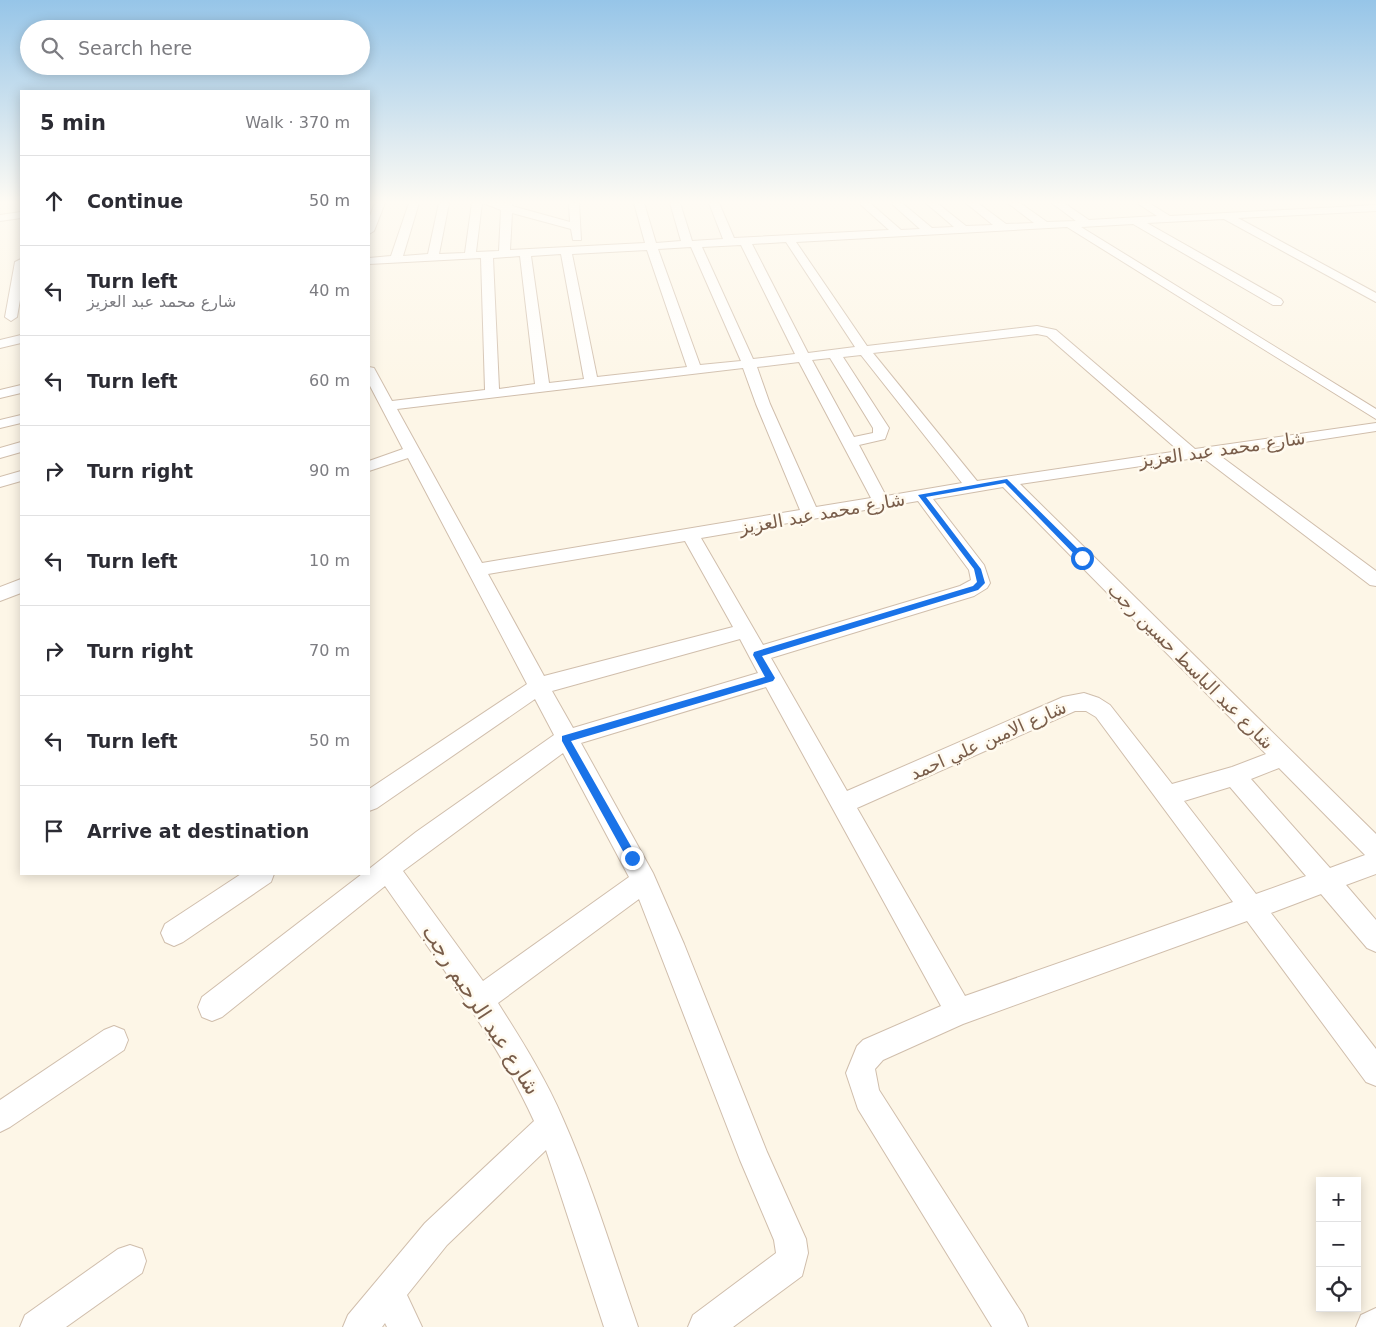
<!DOCTYPE html>
<meta charset="utf-8">
<style>
:root{--surface:#fff;--page:#f7f7f7;--text:#2b2b33;--muted:#7c7c81;--line:#e1e1e2}
body{margin:0;font-family:"DejaVu Sans",Cairo,sans-serif;background:var(--page);color:var(--text)}
.controls{position:absolute;right:15px;bottom:15px;display:grid;overflow:hidden;border-radius:0px;box-shadow:0 2px 12px #0003}
.controls button{width:45px;height:45px;display:grid;place-items:center;padding:0;border:0;border-bottom:1px solid var(--line);background:var(--surface);color:var(--text);font:25px sans-serif}
.stop{position:absolute;width:15px;height:15px;margin:-11px;border:4px solid #1a73e8;border-radius:50%;background:#fff}
.stop.end{background:#1a73e8;border-color:#fff;box-shadow:0 1px 5px #0008}
.list{margin:0;padding:0;list-style:none}
h2{display:flex;justify-content:space-between;align-items:center;height:65px;margin:0;padding:0 20px;font-size:21px}
h2 small{font-size:16px;font-weight:400;color:var(--muted)}
.list li{display:grid;grid-template-columns:32px 1fr auto;gap:15px;align-items:center;box-sizing:border-box;height:90px;padding:0 20px;border-top:1px solid var(--line)}
.list b{display:block;font-size:19px;white-space:nowrap}
.list p{margin:0;font-size:16px;white-space:nowrap;color:var(--muted)}
.list em{font-size:16px;font-style:normal;color:var(--muted)}
.icon{flex:none;width:28px;height:28px;fill:none;stroke:currentColor;stroke-width:2;stroke-linecap:round;stroke-linejoin:round}
.map{position:relative;flex:none;width:1376px;height:1327px;overflow:hidden}
.search{position:absolute;background:var(--surface);box-shadow:0 2px 12px #0003;left:20px;top:20px;width:350px;height:55px;display:flex;align-items:center;gap:12px;box-sizing:border-box;padding:0 18px;border-radius:28px;color:var(--muted);font-size:19px}
.panel{position:absolute;background:var(--surface);box-shadow:0 2px 12px #0003;left:20px;top:90px;width:350px;height:785px;border-radius:0px}
.map>svg:first-child{display:block}
</style>
<div class="map">
<svg width="1376" height="1327" viewBox="0 0 1376 1327">
<rect width="100%" height="100%" fill="#fdf6e7"/>
<g fill="none" stroke-linecap="round" stroke-linejoin="round">
<g stroke="#d0beac" stroke-width="2">
<g id="minor">
<polygon points="375,203 385,203 374,231 369,234 369,218"/>
<path d="M409 203H419L403 256 428 254 439 203H449L439 254 465 253 472 203H482L476 252 499 251 501 210 483 203H512V206L570 222 569 203H579L581 240H573L571 229 512 213 510 250 645 243 634 203H644L656 243 681 241 670 203H680L692 241 723 239 709 203H719L734 238 889 230 859 203H870L901 230 920 229 891 203H902L932 228 954 227 926 203H937L966 226 993 225 966 203H978L1006 224 1034 223 1008 203H1020L1047 222 1076 221 1052 203H1064L1089 220 1157 216 1137 203H1149L1170 216 1376 205V211L1238 218 1376 293V302L1224 219 1147 223 1281 299 1283 302 1281 305H1273L1133 224 1081 227 1376 409V419L1067 227 796 242 867 346 1037 326 1056 330 1195 449 1376 423V431L1219 455 1376 571V586L1370 585 1202 457 1020 484 1376 834V874L1346 885 1376 920V952L1367 948 1321 894 1271 913 1376 1049V1086L1366 1082 1247 921 963 1024 883 1060 875 1069 879 1090 1023 1315 1028 1327H992L858 1109 846 1073 857 1046 863 1040 941 1006 766 687 581 743 653 873 684 944 767 1152 806 1239 808 1253 802 1276 733 1327H688L693 1315 776 1253 774 1240 740 1160 639 899 498 1003C522 1041 546 1079 563 1119 593 1187 614 1258 638 1327H604L546 1150 447 1245 407 1295 422 1327H387L385 1323 382 1327H343L348 1315 425 1223 534 1121C495 1036 438 962 385 886L222 1017 212 1021 202 1017 198 1007 202 997 362 874H369V869L416 832 554 735 535 699 377 808 369 811V789L527 684 408 458 369 471V461L403 449 369 384V367L374 368 392 401 485 390 481 258 369 264V258L391 256ZM786 242 855 347 808 353 752 244ZM741 245 795 354 753 359 702 247ZM691 247 741 361 700 365 658 249ZM647 250 687 367 597 377 572 254ZM561 254 584 379 549 383 531 256ZM520 256 535 384 499 389 493 258ZM1037 334 1047 336 1179 451 977 481 873 353ZM861 355 962 483 886 496 859 445 885 439 889 428 843 357ZM830 358 873 428V433L854 437 812 360ZM799 362 871 498 816 507 770 404 757 367ZM743 368 756 404 800 510 482 563 397 409ZM1003 487 1266 754 1232 767 1172 784 1110 705 1099 698 1084 693 1063 697 847 791 771 658 974 596 987 588 990 583 984 565 933 499ZM918 501 969 570 971 580 960 586 763 645 701 538ZM685 541 733 627 544 676 488 574ZM740 639 758 673 573 728 552 691ZM1075 711H1086L1096 717 1233 902 965 996 857 808ZM563 753 629 877 483 981 403 871ZM1279 768 1365 855 1330 868 1251 779ZM1230 787 1306 876 1256 894 1184 801Z"/>
<polygon points="21,212 21,218 0,221 0,215"/>
<polygon points="21,259 21,294 17,317 11,321 5,317 15,262"/>
<polygon points="21,335 21,343 0,348 0,340"/>
<polygon points="21,385 21,393 0,398 0,390"/>
<polygon points="21,415 21,423 0,428 0,420"/>
<polygon points="21,442 21,452 0,458 0,448"/>
<polygon points="21,471 21,481 0,487 0,477"/>
<polygon points="21,579 21,593 0,601 0,587"/>
<polygon points="241,874 274,874 271,882 183,942 174,946 165,942 161,933 165,924"/>
<polygon points="114,1026 124,1030 128,1040 124,1050 10,1127 0,1132 0,1100 104,1030"/>
<polygon points="130,1245 142,1249 146,1261 142,1273 66,1327 20,1327 25,1315 118,1249"/>
<polygon points="1376,1308 1376,1327 1356,1327 1361,1315"/>
</g>
</g>
<use href="#minor" fill="#fff" fill-rule="evenodd"/>
</g>
<linearGradient id="sky" x2="0" y2="1"><stop stop-color="#96c5e8"/><stop offset="0.52" stop-color="#fefbf4"/><stop offset="1" stop-color="#fefbf4" stop-opacity="0"/></linearGradient>
<rect width="1376" height="389" fill="url(#sky)"/>
<polygon fill="#1a73e8" points="1007,479 1085,556 1085,560 1080,560 1005,483 926,497 981,569 985,583 978,590 762,656 775,678 773,681 571,741 636,855 636,862 629,862 562,741 562,736 765,677 753,655 754,652 973,586 977,582 974,569 918,495"/>
<g text-anchor="middle" dominant-baseline="central" stroke-width="5" stroke-linejoin="round" paint-order="stroke">
<g font-size="18" fill="#795d4a" stroke="#fffaef">
<text transform="translate(1222 449) rotate(-8)">شارع محمد عبد العزيز</text>
<text transform="translate(822 513) rotate(-10)">شارع محمد عبد العزيز</text>
<text transform="translate(1191 666) rotate(45)">شارع عبد الباسط حسين رجب</text>
<text transform="translate(988 740) rotate(-24)">شارع الامين علي احمد</text>
</g>
<g font-size="21" fill="#795d4a" stroke="#fffaef">
<text transform="translate(481 1010) rotate(57)">شارع عبد الرحيم رجب</text>
</g>
</g>
</svg>
<div class="controls">
<button>+</button>
<button>−</button>
<button><svg class="icon" aria-label="locate" viewBox="0 0 24 24"><circle cx="12" cy="12" r="6"/><path d="M12 2v4M12 18v4M2 12h4M18 12h4"/></svg></button>
</div>
<div class="stop" style="left:1082px;top:558px"></div>
<div class="stop end" style="left:632px;top:858px"></div>
<div class="search"><svg class="icon" aria-label="search" viewBox="0 0 24 24"><circle cx="10" cy="10" r="6"/><path d="M15 15l6 6"/></svg>Search here</div>
<section class="panel">
<h2>5 min<small>Walk · 370 m</small></h2>
<ul class="list">
<li><svg class="icon" aria-label="ahead" viewBox="0 0 24 24"><path d="M12 20V5M6 11l6-6 6 6"/></svg><div><b>Continue</b></div><em>50 m</em></li>
<li><svg class="icon" aria-label="left" viewBox="0 0 24 24"><path d="M17 20v-9H6M10 6l-5 5 5 5"/></svg><div><b>Turn left</b><p>شارع محمد عبد العزيز</p></div><em>40 m</em></li>
<li><svg class="icon" aria-label="left" viewBox="0 0 24 24"><path d="M17 20v-9H6M10 6l-5 5 5 5"/></svg><div><b>Turn left</b></div><em>60 m</em></li>
<li><svg class="icon" aria-label="right" viewBox="0 0 24 24"><path d="M7 20v-9h11M14 6l5 5-5 5"/></svg><div><b>Turn right</b></div><em>90 m</em></li>
<li><svg class="icon" aria-label="left" viewBox="0 0 24 24"><path d="M17 20v-9H6M10 6l-5 5 5 5"/></svg><div><b>Turn left</b></div><em>10 m</em></li>
<li><svg class="icon" aria-label="right" viewBox="0 0 24 24"><path d="M7 20v-9h11M14 6l5 5-5 5"/></svg><div><b>Turn right</b></div><em>70 m</em></li>
<li><svg class="icon" aria-label="left" viewBox="0 0 24 24"><path d="M17 20v-9H6M10 6l-5 5 5 5"/></svg><div><b>Turn left</b></div><em>50 m</em></li>
<li><svg class="icon" aria-label="arrive" viewBox="0 0 24 24"><path d="M6 21V4h12l-3 4 3 4H6"/></svg><div><b>Arrive at destination</b></div></li>
</ul>
</section>
</div>
